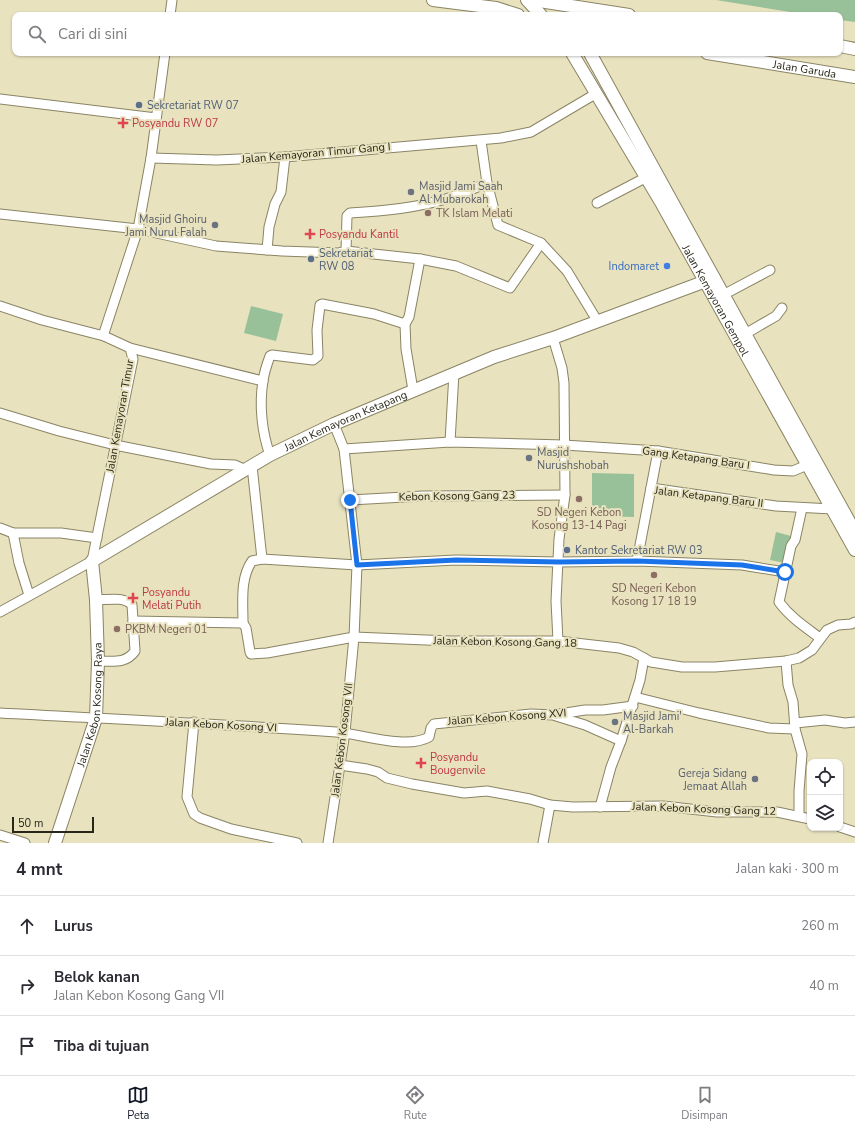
<!DOCTYPE html>
<html lang="id">
<meta charset="utf-8">
<style>
:root{--surface:#fff;--page:#f7f7f7;--text:#2b2b33;--muted:#7c7c81;--line:#e1e1e2;--accent:#111827}
body{margin:0;font-family:"Nunito Sans",sans-serif;background:var(--page);color:var(--text)}
.controls{position:absolute;right:12px;bottom:12px;display:grid;overflow:hidden;border-radius:8px;box-shadow:0 1px 3px #0004}
.controls button{width:36px;height:36px;display:grid;place-items:center;padding:0;border:0;border-bottom:1px solid var(--line);background:var(--surface);color:var(--text);font:20px sans-serif}
.scale{position:absolute;left:12px;bottom:10px;width:82px;box-sizing:border-box;padding-left:4px;border:2px solid #282618;border-top:0;font-size:11px;line-height:14px;white-space:nowrap;color:#282618;-webkit-text-stroke:3px #e8e2bf;paint-order:stroke}
.stop{position:absolute;width:12px;height:12px;margin:-9px;border:3px solid #1a73e8;border-radius:50%;background:#fff}
.stop.end{background:#1a73e8;border-color:#fff;box-shadow:0 1px 4px #0008}
.list{margin:0;padding:0;list-style:none}
h2{display:flex;justify-content:space-between;align-items:center;height:52px;margin:0;padding:0 16px;font-size:17px}
h2 small{font-size:13px;font-weight:400;color:var(--muted)}
.list li{display:grid;grid-template-columns:26px 1fr auto;gap:12px;align-items:center;box-sizing:border-box;height:60px;padding:0 16px;border-top:1px solid var(--line)}
.list b{display:block;font-size:15px;white-space:nowrap}
.list p{margin:0;font-size:13px;white-space:nowrap;color:var(--muted)}
.list em{font-size:13px;font-style:normal;color:var(--muted)}
.icon{flex:none;width:22px;height:22px;fill:none;stroke:currentColor;stroke-width:2;stroke-linecap:round;stroke-linejoin:round}
.map{position:relative;flex:none;width:855px;height:843px;overflow:hidden}
.search{position:absolute;background:var(--surface);box-shadow:0 1px 3px #0004;left:12px;right:12px;top:12px;height:44px;display:flex;align-items:center;gap:10px;box-sizing:border-box;padding:0 14px;border-radius:8px;color:var(--muted);font-size:15px}
.sheet{height:232px;background:var(--surface)}
nav{display:flex;justify-content:space-around;align-items:center;box-sizing:border-box;height:56px;border-top:1px solid var(--line);background:var(--surface);font-size:11px;color:var(--muted)}
nav a{display:grid;justify-items:center;gap:2px}
nav .on{color:var(--accent)}
.map>svg:first-child{display:block}
</style>
<div class="map">
<svg width="855" height="843" viewBox="0 0 855 843">
<rect width="100%" height="100%" fill="#e8e2bf"/>
<g fill="#98c199">
<polygon points="716,0 855,0 855,22 840,20 840,15 809,15"/>
<polygon points="251,306 283,314 276,341 244,333"/>
<polygon points="592,473 634,474 634,517 592,516"/>
<polygon points="776,532 791,536 785,563 770,560"/>
</g>
<g fill="none" stroke-linecap="round" stroke-linejoin="round">
<g stroke="#8a8464" stroke-width="11">
<g id="street">
<polyline points="170,15 172,0"/>
<polyline points="0,99 156,118"/>
<polyline points="151,158 217,160 285,157 501,138 531,132 597,93"/>
<polyline points="487,183 498,225 541,243 567,271 598,322"/>
<polyline points="597,203 645,178"/>
<polyline points="0,214 138,229 216,246 282,251 338,253 346,251 420,259 456,266 510,288 541,243"/>
<polyline points="267,250 269,227 275,204 281,192 285,157"/>
<path d="M346 251 347 216 350 213C384 211 417 208 449 198 462 194 475 188 487 183L481 141"/>
<polyline points="723,295 770,270"/>
<polyline points="0,306 42,320 104,336"/>
<polyline points="745,334 776,316 782,308"/>
<polyline points="553,338 562,368 564,383 565,495 559,539 556,601 558,641"/>
<polyline points="130,348 263,381"/>
<polyline points="413,390 406,349 405,324 409,317 420,259"/>
<polyline points="0,413 59,431 115,445 211,464 235,465 246,470"/>
<polyline points="450,442 454,373"/>
<polyline points="344,449 450,442 564,445 658,451 774,470 793,471 807,465"/>
<path d="M270 455C262 433 259 405 263 381 264 373 267 364 270 356L272 355 313 360 318 356 317 330 320 305 322 304 374 314 405 324"/>
<polyline points="252,466 262,559"/>
<polyline points="651,488 776,506 832,509 836,507"/>
<polyline points="350,500 423,496 565,495"/>
<path d="M802 508 795 540 791 546 779 602C790 617 805 627 820 638"/>
<polyline points="0,528 13,533 61,533 97,538"/>
<polyline points="13,533 19,563 29,595"/>
<polyline points="637,561 658,451"/>
<path d="M785 572 742 565 637 561 559 562 456 560 357 565 262 559 252 561C240 578 243 602 243 623L246 628 250 652 251 654 267 653 354 637 450 641H558L619 648 633 652 651 662 682 667H715L786 661 799 658 812 650 827 630 838 625 851 624 855 622"/>
<path d="M96 600C107 600 124 596 132 605L135 651C126 664 113 661 98 661"/>
<polyline points="0,612 92,561 133,359 130,348 104,336 104,333 138,229 151,158 165,53"/>
<polyline points="133,621 243,623"/>
<polyline points="786,661 788,685 793,702 795,729 802,754 799,791 799,815"/>
<polyline points="635,697 699,713 769,728 795,729"/>
<path d="M0 713C112 719 224 724 336 732 362 734 406 750 429 737L431 728 434 724 531 714 553 715 585 710H603L633 706"/>
<polyline points="556,716 585,725 621,741 611,767 600,807"/>
<polyline points="194,722 187,797 194,814 200,818 231,829 297,843"/>
<polyline points="795,723 825,720 845,723 855,722"/>
<polyline points="621,741 640,680 644,658"/>
<polyline points="340,765 367,769 378,772 387,778 412,784 464,793 487,791 530,799 550,805 573,807 663,806 717,812 777,812 810,819"/>
<polyline points="840,827 855,832"/>
<polyline points="0,835 25,843"/>
<polyline points="328,843 345,732 354,637 357,565 344,449 334,424"/>
<polyline points="543,843 550,805"/>
</g>
</g>
<g stroke="#8a8464" stroke-width="14">
<g id="secondary">
<polyline points="433,0 496,8 518,15"/>
<polyline points="527,0 541,15"/>
<polyline points="533,0 629,15"/>
<polyline points="840,46 855,49"/>
<path id="s1" d="M572 53 662 204 855 550"/>
<polyline points="590,53 714,278 855,532"/>
<path id="s2" d="M707 53 855 77"/>
<path id="s3" d="M55 843 96 718 98 661 96 600 92 561 270 455 334 424 494 357 553 338 714 278"/>
</g>
</g>
<use href="#street" stroke="#fff" stroke-width="9"/>
<use href="#secondary" stroke="#fff" stroke-width="12"/>
</g>
<g fill="none" stroke-linecap="round" stroke-linejoin="round">
<polyline stroke="#1a73e8" stroke-width="5" points="350,500 357,565 456,560 559,562 637,561 742,565 785,572"/>
</g>
<g fill="#5c6f8a" stroke="#e8e2bf" stroke-width="1.5">
<circle cx="139" cy="105" r="4"/>
<circle cx="311" cy="259" r="4"/>
<circle cx="567" cy="550" r="4"/>
</g>
<g fill="#e0444e" stroke="#e8e2bf" stroke-width="1.5">
<path d="M121 117h4v4h4v4h-4v4h-4v-4h-4v-4h4z"/>
<path d="M308 228h4v4h4v4h-4v4h-4v-4h-4v-4h4z"/>
<path d="M131 592h4v4h4v4h-4v4h-4v-4h-4v-4h4z"/>
<path d="M419 757h4v4h4v4h-4v4h-4v-4h-4v-4h4z"/>
</g>
<g fill="#6b7280" stroke="#e8e2bf" stroke-width="1.5">
<circle cx="411" cy="192" r="4"/>
<circle cx="215" cy="225" r="4"/>
<circle cx="529" cy="458" r="4"/>
<circle cx="615" cy="722" r="4"/>
<circle cx="755" cy="779" r="4"/>
</g>
<g fill="#8d6e63" stroke="#e8e2bf" stroke-width="1.5">
<circle cx="428" cy="213" r="4"/>
<circle cx="579" cy="499" r="4"/>
<circle cx="654" cy="575" r="4"/>
<circle cx="117" cy="629" r="4"/>
</g>
<circle fill="#3f7fe0" stroke="#e8e2bf" stroke-width="1.5" cx="667" cy="266" r="4"/>
<g text-anchor="middle" dominant-baseline="central" stroke-width="4" stroke-linejoin="round" paint-order="stroke">
<g font-size="11" fill="#282618" stroke="#e8e2bf">
<text stroke="none"><textPath href="#s2" startOffset="99">Jalan Garuda</textPath></text>
<text transform="translate(316 153) rotate(-5)">Jalan Kemayoran Timur Gang I</text>
<text stroke="none"><textPath href="#s1" startOffset="286">Jalan Kemayoran Gempol</textPath></text>
<text transform="translate(120 416) rotate(-80)">Jalan Kemayoran Timur</text>
<text stroke="none"><textPath href="#s3" startOffset="579">Jalan Kemayoran Ketapang</textPath></text>
<text transform="translate(696 458) rotate(8)">Gang Ketapang Baru I</text>
<text transform="translate(457 496) rotate(-1)">Kebon Kosong Gang 23</text>
<text transform="translate(709 497) rotate(7)">Jalan Ketapang Baru II</text>
<text transform="translate(505 642) rotate(1)">Jalan Kebon Kosong Gang 18</text>
<text stroke="none"><textPath href="#s3" startOffset="144">Jalan Kebon Kosong Raya</textPath></text>
<text transform="translate(507 717) rotate(-4)">Jalan Kebon Kosong XVI</text>
<text transform="translate(221 725) rotate(3)">Jalan Kebon Kosong VI</text>
<text transform="translate(342 740) rotate(-83)">Jalan Kebon Kosong VII</text>
<text transform="translate(704 809) rotate(2)">Jalan Kebon Kosong Gang 12</text>
</g>
<g font-size="11" fill="#4e5e75" stroke="#e8e2bf" text-anchor="start">
<text x="147" y="105">Sekretariat RW 07</text>
<text x="319" y="253">Sekretariat<tspan x="319" dy="13">RW 08</tspan></text>
<text x="575" y="550">Kantor Sekretariat RW 03</text>
</g>
<g font-size="11" fill="#be3a42" stroke="#e8e2bf" text-anchor="start">
<text x="132" y="123">Posyandu RW 07</text>
<text x="319" y="234">Posyandu Kantil</text>
<text x="142" y="592">Posyandu<tspan x="142" dy="13">Melati Putih</tspan></text>
<text x="430" y="757">Posyandu<tspan x="430" dy="13">Bougenvile</tspan></text>
</g>
<g font-size="11" fill="#5b616d" stroke="#e8e2bf" text-anchor="start">
<text x="419" y="186">Masjid Jami Saah<tspan x="419" dy="13">Al Mubarokah</tspan></text>
<text x="207" y="219" text-anchor="end">Masjid Ghoiru<tspan x="207" dy="13">Jami Nurul Falah</tspan></text>
<text x="537" y="452">Masjid<tspan x="537" dy="13">Nurushshobah</tspan></text>
<text x="623" y="716">Masjid Jami'<tspan x="623" dy="13">Al-Barkah</tspan></text>
<text x="747" y="773" text-anchor="end">Gereja Sidang<tspan x="747" dy="13">Jemaat Allah</tspan></text>
</g>
<g font-size="11" fill="#785e54" stroke="#e8e2bf" text-anchor="start">
<text x="436" y="213">TK Islam Melati</text>
<text x="579" y="512" text-anchor="middle">SD Negeri Kebon<tspan x="579" dy="13">Kosong 13-14 Pagi</tspan></text>
<text x="654" y="588" text-anchor="middle">SD Negeri Kebon<tspan x="654" dy="13">Kosong 17 18 19</tspan></text>
<text x="125" y="629">PKBM Negeri 01</text>
</g>
<g font-size="11" fill="#366cbe" stroke="#e8e2bf" text-anchor="end">
<text x="659" y="266">Indomaret</text>
</g>
</g>
</svg>
<div class="controls">
<button><svg class="icon" aria-label="locate" viewBox="0 0 24 24"><circle cx="12" cy="12" r="6"/><path d="M12 2v4M12 18v4M2 12h4M18 12h4"/></svg></button>
<button><svg class="icon" aria-label="layers" viewBox="0 0 24 24"><path d="M12 4l9 5-9 5-9-5zM3 14l9 5 9-5"/></svg></button>
</div>
<div class="scale">50 m</div>
<div class="stop" style="left:785px;top:572px"></div>
<div class="stop end" style="left:350px;top:500px"></div>
<div class="search"><svg class="icon" aria-label="search" viewBox="0 0 24 24"><circle cx="10" cy="10" r="6"/><path d="M15 15l6 6"/></svg>Cari di sini</div>
</div>
<section class="sheet">
<h2>4 mnt<small>Jalan kaki · 300 m</small></h2>
<ul class="list">
<li><svg class="icon" aria-label="ahead" viewBox="0 0 24 24"><path d="M12 20V5M6 11l6-6 6 6"/></svg><div><b>Lurus</b></div><em>260 m</em></li>
<li><svg class="icon" aria-label="right" viewBox="0 0 24 24"><path d="M7 20v-9h11M14 6l5 5-5 5"/></svg><div><b>Belok kanan</b><p>Jalan Kebon Kosong Gang VII</p></div><em>40 m</em></li>
<li><svg class="icon" aria-label="arrive" viewBox="0 0 24 24"><path d="M6 21V4h12l-3 4 3 4H6"/></svg><div><b>Tiba di tujuan</b></div></li>
</ul>
</section>
<nav>
<a class="on"><svg class="icon" aria-label="map" viewBox="0 0 24 24"><path d="M3 6l6-2 6 2 6-2v14l-6 2-6-2-6 2zM9 4v14M15 6v14"/></svg>Peta</a>
<a><svg class="icon" aria-label="directions" viewBox="0 0 24 24"><path d="M12 3l9 9-9 9-9-9zM9 14v-3h6M13 9l2 2-2 2"/></svg>Rute</a>
<a><svg class="icon" aria-label="saved" viewBox="0 0 24 24"><path d="M7 4h10v16l-5-4-5 4z"/></svg>Disimpan</a>
</nav>
